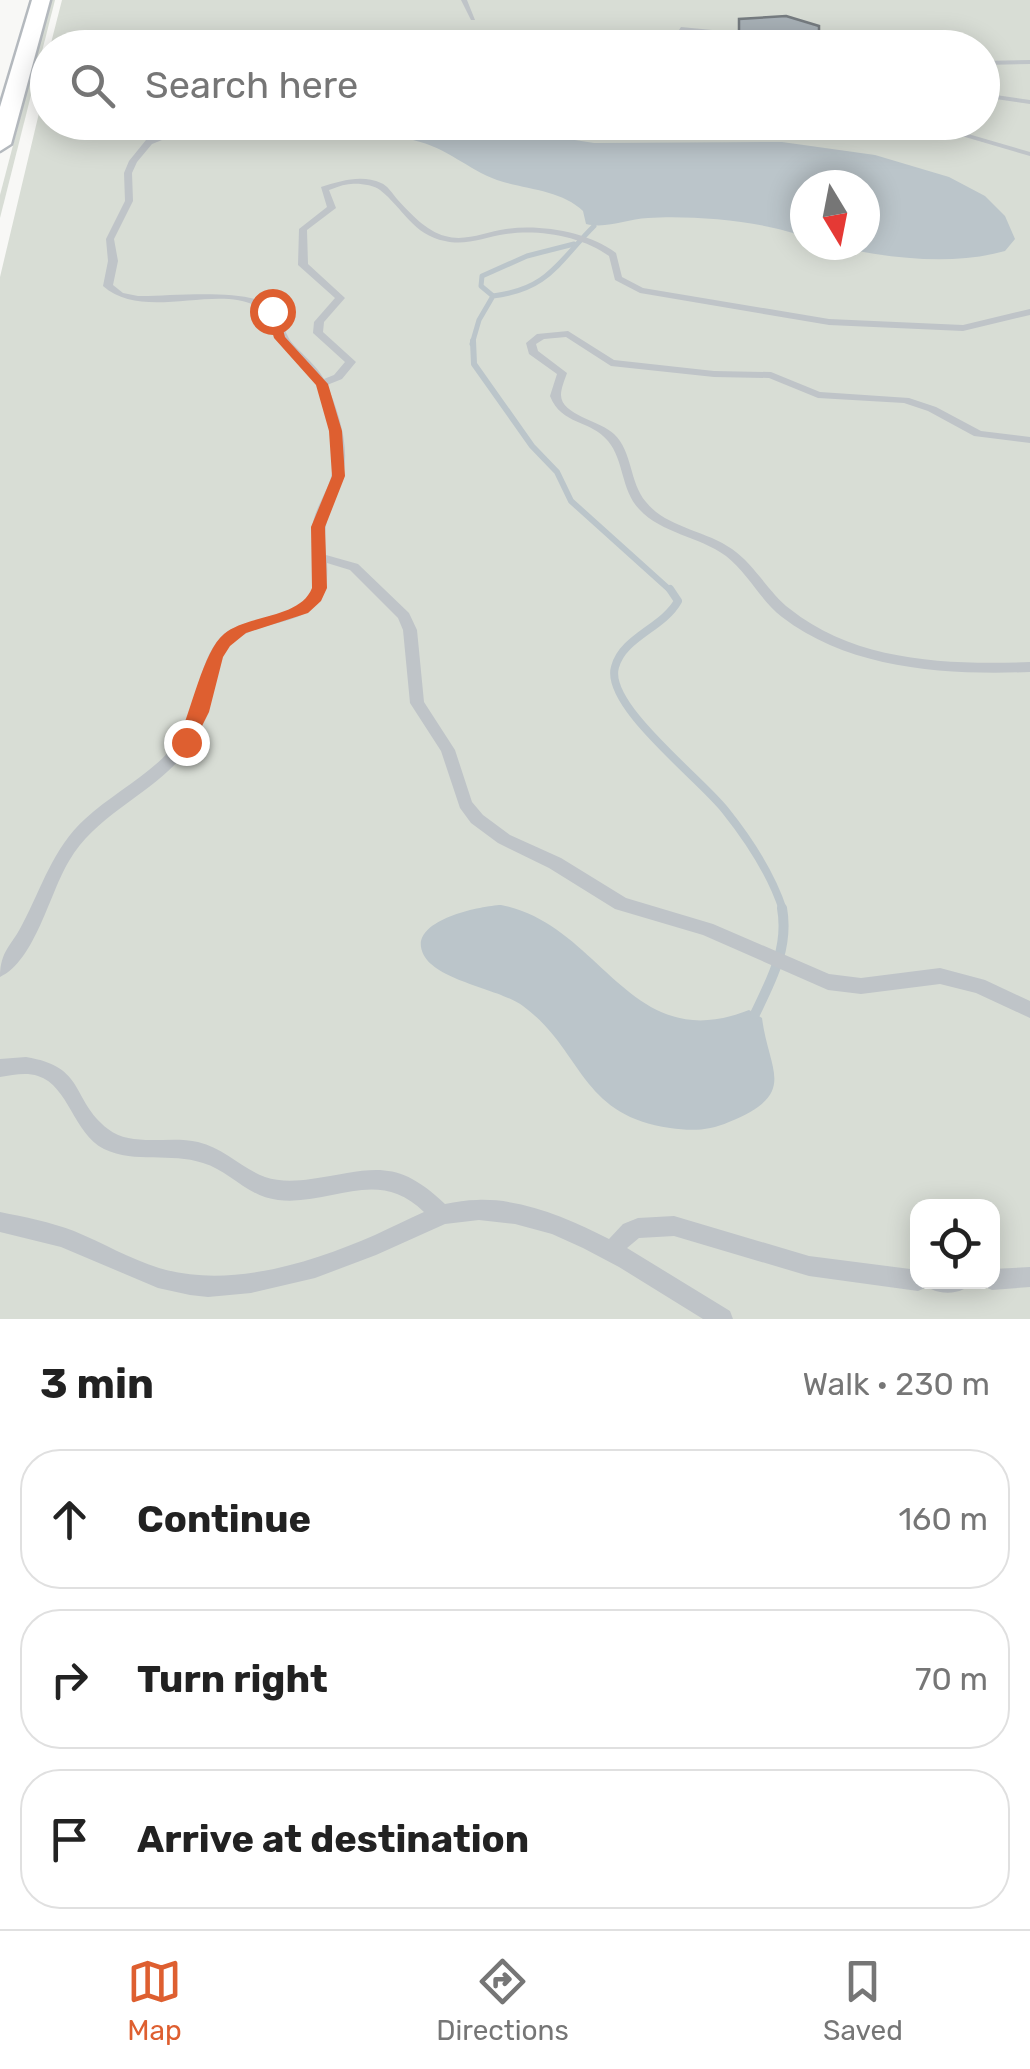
<!DOCTYPE html>
<meta charset="utf-8">
<style>
:root{--surface:#fff;--page:#f6f6f6;--text:#222;--muted:#767676;--line:#e0e0e0;--accent:#de5f30}
body{margin:0;font-family:Rubik,sans-serif;background:var(--page);color:var(--text)}
.controls{position:absolute;right:30px;bottom:30px;display:grid;overflow:hidden;border-radius:20px;box-shadow:0 5px 25px #0003}
.controls button{width:90px;height:90px;display:grid;place-items:center;padding:0;border:0;border-bottom:2px solid var(--line);background:var(--surface);color:var(--text);font:50px sans-serif}
.compass{position:absolute;left:790px;top:170px;width:90px;height:90px;border-radius:50%;background:var(--surface);box-shadow:0 5px 25px #0003;rotate:170deg}
.stop{position:absolute;width:30px;height:30px;margin:-22px;border:8px solid #de5f30;border-radius:50%;background:#fff}
.stop.end{background:#de5f30;border-color:#fff;box-shadow:0 2px 10px #0008}
.list{margin:0;padding:0;list-style:none}
h2{display:flex;justify-content:space-between;align-items:center;height:130px;margin:0;padding:0 40px;font-size:42px}
h2 small{font-size:32px;font-weight:400;color:var(--muted)}
.list li{display:grid;grid-template-columns:65px 1fr auto;gap:30px;align-items:center;box-sizing:border-box;height:140px;margin:0 20px 20px;padding:0 20px;border:2px solid var(--line);border-radius:40px}
.list b{display:block;font-size:38px;white-space:nowrap}
.list em{font-size:32px;font-style:normal;color:var(--muted)}
.icon{flex:none;width:55px;height:55px;fill:none;stroke:currentColor;stroke-width:2;stroke-linecap:round;stroke-linejoin:round}
.map{position:relative;flex:none;width:1030px;height:1319px;overflow:hidden}
.search{position:absolute;background:var(--surface);box-shadow:0 5px 25px #0003;left:30px;right:30px;top:30px;height:110px;display:flex;align-items:center;gap:25px;box-sizing:border-box;padding:0 35px;border-radius:55px;color:var(--muted);font-size:38px}
.sheet{height:610px;background:var(--surface)}
nav{display:flex;justify-content:space-around;align-items:center;box-sizing:border-box;height:140px;border-top:2px solid var(--line);background:var(--surface);font-size:28px;color:var(--muted)}
nav a{display:grid;justify-items:center;gap:5px}
nav .on{color:var(--accent)}
.map>svg:first-child{display:block}
</style>
<div class="map">
<svg width="1030" height="1319" viewBox="0 0 1030 1319">
<rect width="100%" height="100%" fill="#f8f8f6"/>
<g fill="#d8ddd5" fill-rule="evenodd">
<polygon points="51,0 55,0 0,218 0,195"/>
<path d="M62 0H1030V1319H0V277L39 113 47 60 48 122H982V48L50 47ZM805 185H865V245H805ZM918 1206H992V1282H918Z"/>
</g>
<g fill="#bbc5ca">
<path d="M460 122 594 143 782 142 875 155 949 177 985 196 1005 216 1015 239 1005 251C948 267 883 257 827 245H865V185H805V237C764 221 692 215 648 218 626 219 608 229 586 224L583 211C562 190 524 189 497 180 467 169 448 148 413 140 397 137 374 142 363 127L369 123Z"/>
<path d="M501 905C603 925 629 1058 749 1010L762 1018C769 1073 799 1093 729 1122 709 1131 691 1131 670 1128 579 1115 583 1050 523 1006 497 987 426 980 421 947 417 919 480 906 501 905Z"/>
</g>
<g fill="none" stroke-linecap="round" stroke-linejoin="round">
<g stroke="#bbc5ca" stroke-width="5">
<polyline points="493,296 481,286 482,276 527,256 574,244"/>
<path d="M472 344 479 320 493 296C549 289 558 262 594 226"/>
</g>
<polyline stroke="#bbc5ca" stroke-width="6" points="473,341 474,364 532,446 557,472 571,501 671,591"/>
<path stroke="#bbc5ca" stroke-width="8" d="M670 589 678 601C663 628 623 637 615 667 604 705 700 778 725 810 749 840 771 873 783 910"/>
<path stroke="#bbc5ca" stroke-width="10" d="M755 1014C772 979 789 947 782 908"/>
<g stroke="#b4b9be" stroke-width="5">
<polygon id="secondary" points="32,0 50,0 11,144 0,151 0,107"/>
</g>
<g fill="#bfc4c8" fill-rule="evenodd">
<polygon points="461,0 467,0 475,20 471,20"/>
<polygon points="681,27 712,30 715,32 712,34 679,30"/>
<polygon points="1030,60 1030,64 982,65 982,61"/>
<polygon points="982,93 1030,100 1030,104 982,97"/>
<path d="M196 122H207L152 144 137 162 132 173 133 201 114 239 118 261 113 285 123 293 138 296C168 297 255 286 276 310 282 316 284 334 293 344 304 356 316 365 324 379L334 375 345 362 313 333 314 322 335 298 298 265 299 229 327 207 321 187C340 181 362 174 381 183 387 185 393 194 397 199 410 213 426 231 445 236 465 242 486 232 506 229 541 224 588 232 616 253L622 277 643 288 829 319 963 325 1030 309V315L963 331 829 325 640 293 615 280 609 256C582 236 538 229 506 234 485 237 466 246 445 241 413 235 403 208 380 190 374 185 359 183 351 184 344 184 335 188 329 190L336 208 307 230 308 264 345 298 324 322 323 332 356 362 342 379 327 385C339 412 351 450 342 478 332 513 322 515 326 555L358 564 409 613 417 630 424 702 455 750 472 802 483 815 510 835 561 858 626 898 713 924 829 974 861 978 940 968 985 980 1030 1001V1018L976 993 940 984 861 994 828 990 703 935 615 909 549 868 498 843 471 823 460 808 441 751 410 703 403 630 398 618 350 570 327 563C333 645 244 604 220 660 207 693 209 723 186 752 152 795 97 813 69 861 50 892 35 961 0 977 0 950 12 946 23 923 42 887 53 848 85 819 114 792 153 774 178 741 201 710 194 666 221 637 244 613 289 625 309 597 322 578 311 551 312 530 313 509 328 493 332 473 338 445 326 393 308 371 299 359 286 350 278 337 273 329 271 316 264 311 224 279 146 324 103 286L108 261 106 239 125 201 124 173 129 161 146 140Z"/>
<polygon points="914,122 927,122 1030,152 1030,156"/>
<path d="M568 331 614 360 714 371 771 372 820 392 909 398 936 407 981 431 1030 437V443L974 436 928 411 904 403 818 398 769 378 714 377 611 366 566 337 544 339 536 344 538 351 567 373C565 379 561 388 561 395 561 415 601 421 614 434 633 452 629 482 646 502 667 528 705 530 732 549 755 565 768 592 790 609 856 662 949 665 1030 662V672C947 675 851 670 782 617 760 600 748 573 726 556 699 536 662 534 639 509 621 490 624 460 608 441 590 419 562 426 550 396L557 374 529 354 526 343 537 334Z"/>
<path d="M26 1057C87 1067 70 1099 108 1129 132 1148 170 1135 198 1142 224 1148 241 1168 265 1177 279 1182 297 1181 311 1179 372 1170 395 1156 445 1204 456 1202 467 1200 477 1200 522 1198 570 1219 609 1239L623 1224 638 1218 674 1216 809 1256 918 1270V1282H967L964 1289C954 1294 941 1294 931 1289L928 1283 925 1288 918 1291 809 1276 674 1236 639 1238 627 1248 730 1311 733 1319H703L619 1267 583 1248 552 1234 515 1224 479 1220 445 1224 376 1255 315 1278 251 1293 208 1297 190 1295 158 1288 61 1247 0 1232V1212C25 1217 50 1222 74 1231 103 1243 130 1259 159 1268 229 1289 311 1263 375 1235 392 1227 408 1219 424 1212 377 1166 333 1206 278 1200 248 1197 230 1171 203 1163 170 1152 136 1164 104 1149 73 1133 69 1086 38 1076 26 1072 13 1075 0 1077V1059Z"/>
<polygon points="1030,1267 1030,1287 992,1290 985,1287 982,1282 992,1282 992,1269"/>
</g>
<use href="#secondary" fill="#fff" fill-rule="evenodd"/>
</g>
<polygon fill="#90989d" points="739,19 819,36 817,46 751,48 737,42"/>
<polygon fill="#767c80" points="819,36 817,46 803,48 804,41"/>
<polygon fill="#a8b1b7" stroke="#767c80" stroke-width="2.5" points="786,16 819,26 819,36 804,41 753,38 739,32 739,19"/>
<path fill="#de5f30" d="M272 308 278 311 285 337 328 384 342 431 345 476 325 527 327 588 321 601 308 613 246 633 230 646 223 657 209 712 192 746 186 748 177 742C191 713 203 651 224 634 248 614 300 619 312 588L311 527 332 476 329 431 316 385 274 338 266 311Z"/>
</svg>
<div class="controls">
<button><svg class="icon" aria-label="locate" viewBox="0 0 24 24"><circle cx="12" cy="12" r="6"/><path d="M12 2v4M12 18v4M2 12h4M18 12h4"/></svg></button>
</div>
<svg class="compass" viewBox="-18 -18 36 36"><path d="M0-13l5 13h-10z" fill="#e53935"/><path d="M0 13l5-13h-10z" fill="#767676"/></svg>
<div class="stop" style="left:272px;top:311px"></div>
<div class="stop end" style="left:186px;top:742px"></div>
<div class="search"><svg class="icon" aria-label="search" viewBox="0 0 24 24"><circle cx="10" cy="10" r="6"/><path d="M15 15l6 6"/></svg>Search here</div>
</div>
<section class="sheet">
<h2>3 min<small>Walk · 230 m</small></h2>
<ul class="list">
<li><svg class="icon" aria-label="ahead" viewBox="0 0 24 24"><path d="M12 20V5M6 11l6-6 6 6"/></svg><div><b>Continue</b></div><em>160 m</em></li>
<li><svg class="icon" aria-label="right" viewBox="0 0 24 24"><path d="M7 20v-9h11M14 6l5 5-5 5"/></svg><div><b>Turn right</b></div><em>70 m</em></li>
<li><svg class="icon" aria-label="arrive" viewBox="0 0 24 24"><path d="M6 21V4h12l-3 4 3 4H6"/></svg><div><b>Arrive at destination</b></div></li>
</ul>
</section>
<nav>
<a class="on"><svg class="icon" aria-label="map" viewBox="0 0 24 24"><path d="M3 6l6-2 6 2 6-2v14l-6 2-6-2-6 2zM9 4v14M15 6v14"/></svg>Map</a>
<a><svg class="icon" aria-label="directions" viewBox="0 0 24 24"><path d="M12 3l9 9-9 9-9-9zM9 14v-3h6M13 9l2 2-2 2"/></svg>Directions</a>
<a><svg class="icon" aria-label="saved" viewBox="0 0 24 24"><path d="M7 4h10v16l-5-4-5 4z"/></svg>Saved</a>
</nav>
